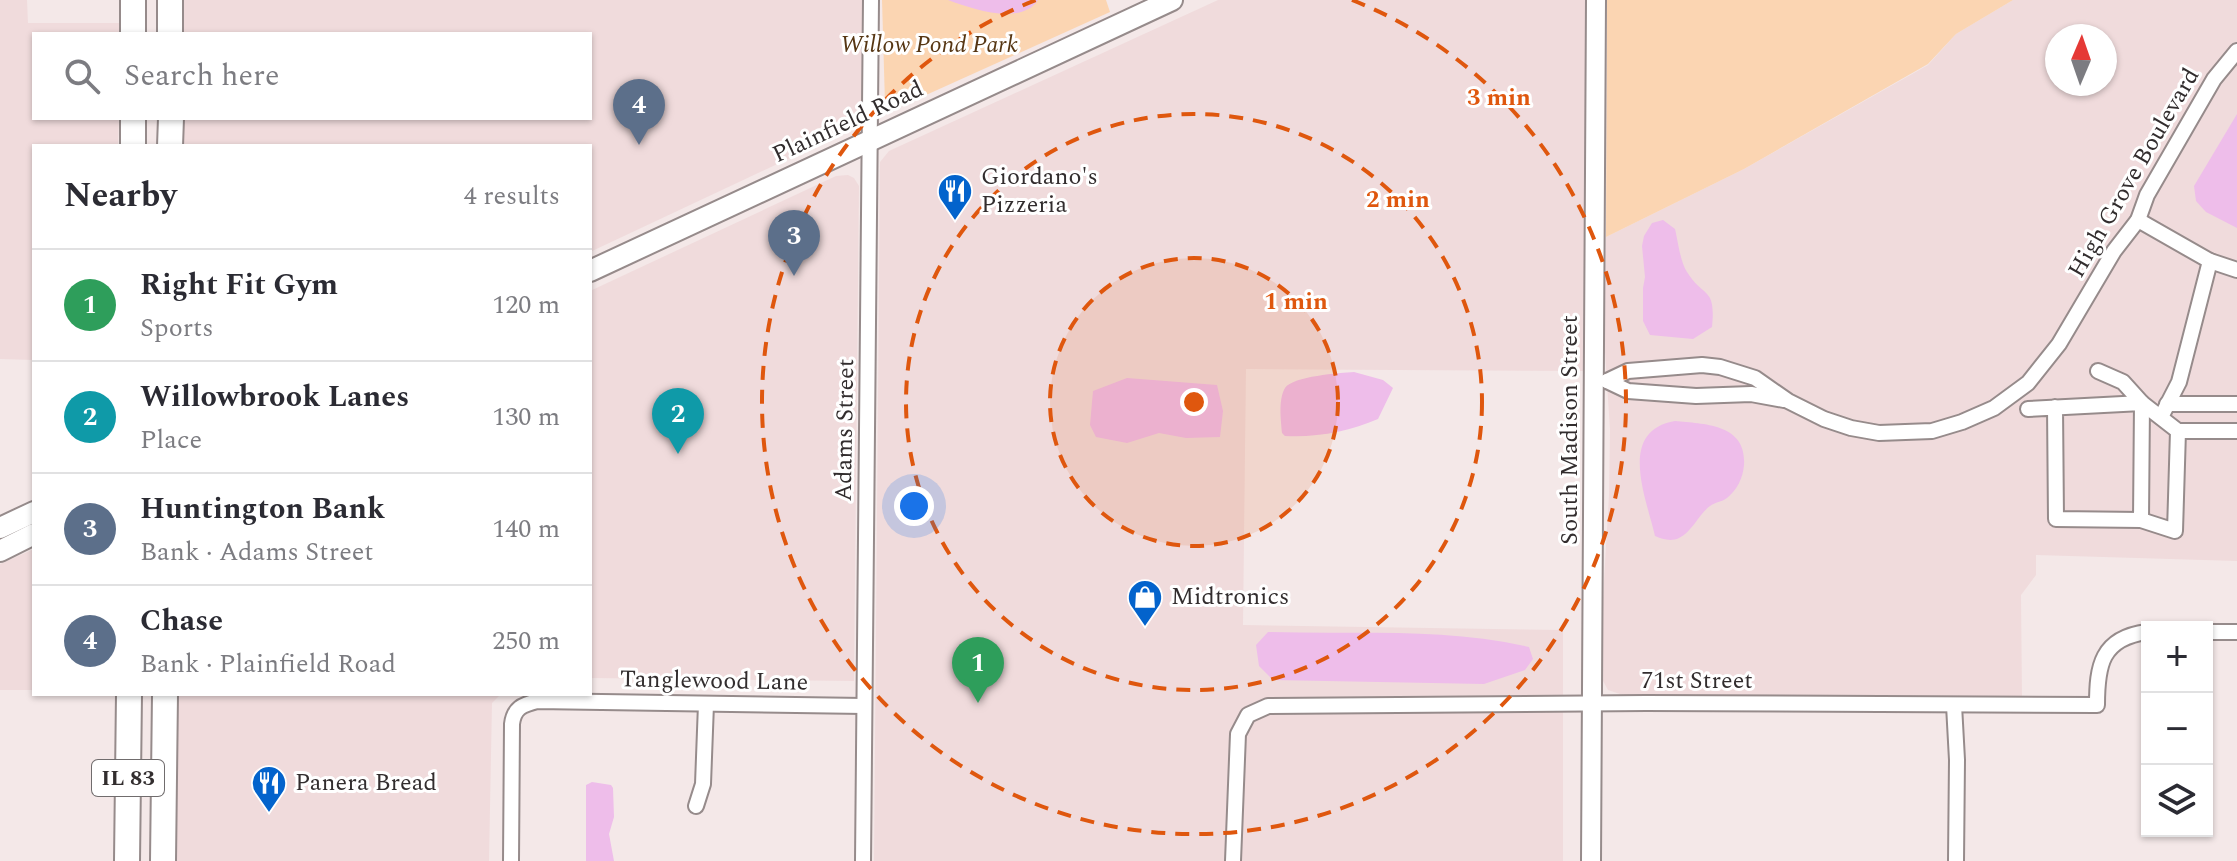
<!DOCTYPE html>
<meta charset="utf-8">
<style>
:root{--surface:#fff;--page:#f2f2f3;--text:#2b2b33;--muted:#7c7c81;--line:#e1e1e2;--accent:#ea580c}
body{margin:0;font-family:Spectral,serif;background:var(--page);color:var(--text)}
.controls{position:absolute;right:24px;bottom:24px;display:grid;overflow:hidden;border-radius:0px;box-shadow:0 2px 6px #0004}
.controls button{width:72px;height:72px;display:grid;place-items:center;padding:0;border:0;border-bottom:2px solid var(--line);background:var(--surface);color:var(--text);font:40px sans-serif}
.compass{position:absolute;left:2045px;top:24px;width:72px;height:72px;border-radius:50%;background:var(--surface);box-shadow:0 2px 6px #0004;rotate:2deg}
.you{position:absolute;left:914px;top:506px;width:28px;height:28px;margin:-20px;border:6px solid #fff;border-radius:50%;background:#1a73e8;box-shadow:0 0 0 12px #1a73e833}
.badge{display:grid;place-items:center;width:52px;height:52px;border-radius:50%;background:var(--accent);color:#fff;font-size:26px;font-weight:700}
.pin{position:absolute;translate:-50% -66px;filter:drop-shadow(0 2px 4px #0008)}
.pin::after{content:'';position:absolute;top:42px;width:28px;height:24px;background:inherit;clip-path:polygon(0 0,100% 0,50% 100%)}
.list{margin:0;padding:0;list-style:none}
h2{display:flex;justify-content:space-between;align-items:center;height:104px;margin:0;padding:0 32px;font-size:34px}
h2 small{font-size:26px;font-weight:400;color:var(--muted)}
.list li{display:grid;grid-template-columns:52px 1fr auto;gap:24px;align-items:center;box-sizing:border-box;height:112px;padding:0 32px;border-top:2px solid var(--line)}
.list b{display:block;font-size:30px;white-space:nowrap}
.list p{margin:0;font-size:26px;white-space:nowrap;color:var(--muted)}
.list em{font-size:26px;font-style:normal;color:var(--muted)}
.icon{flex:none;width:44px;height:44px;fill:none;stroke:currentColor;stroke-width:2;stroke-linecap:round;stroke-linejoin:round}
.map{position:relative;flex:none;width:2237px;height:861px;overflow:hidden}
.search{position:absolute;background:var(--surface);box-shadow:0 2px 6px #0004;left:32px;top:32px;width:560px;height:88px;display:flex;align-items:center;gap:20px;box-sizing:border-box;padding:0 28px;border-radius:0px;color:var(--muted);font-size:30px}
.panel{position:absolute;background:var(--surface);box-shadow:0 2px 6px #0004;left:32px;top:144px;width:560px;height:552px;border-radius:0px}
.map>svg:first-child{display:block}
</style>
<div class="map">
<svg width="2237" height="861" viewBox="0 0 2237 861">
<rect width="100%" height="100%" fill="#f4e8e8"/>
<g fill="#f0dbdc" fill-rule="evenodd">
<polygon points="0,0 27,0 28,23 120,23 120,34 34,34 34,118 119,118 118,146 34,146 34,360 0,359"/>
<polygon points="180,0 863,0 863,118 862,124 854,128 590,252 590,146 179,146 179,118 590,118 590,34 180,34"/>
<polygon points="1218,0 1586,0 1584,371 1246,369 1243,625 1563,630 1563,861 874,861 880,162 889,151"/>
<path d="M2013 0H2237V561L2036 555V575L2021 595 2022 699 1623 695 1608 690 1602 679 1603 598 1609 495 1610 430 1604 336 1606 237 1744 169 1928 65 1956 34ZM2057 36H2105V84H2057Z"/>
<polygon points="848,175 854,178 859,186 854,681 590,678 590,291 836,176"/>
<polygon points="34,549 34,690 0,690 0,564"/>
<polygon points="178,694 501,694 492,703 489,861 175,861"/>
</g>
<g fill="#fbd5b2">
<polygon points="882,0 1106,0 1110,12 895,109 890,109 885,104"/>
<polygon points="1607,0 2013,0 1956,34 1928,64 1744,169 1606,237"/>
</g>
<g fill="#eebdea">
<path d="M948 0H1038C1021 26 973 9 948 0Z"/>
<polygon points="2237,114 2237,228 2206,212 2196,201 2194,186"/>
<path d="M1663 220 1675 229C1678 241 1680 261 1687 272 1704 299 1716 286 1712 327L1693 339 1650 335 1643 321V288L1645 277 1642 246 1644 236 1652 223Z"/>
<path d="M1354 372 1383 380 1393 388 1378 419C1350 431 1316 438 1285 436L1282 433C1281 420 1278 400 1285 388 1293 376 1340 373 1354 372Z"/>
<polygon points="1127,378 1217,385 1223,411 1220,437 1186,438 1159,433 1127,443 1096,437 1090,425 1093,391"/>
<path d="M1675 421C1705 424 1747 424 1744 465 1743 478 1737 490 1727 498 1722 502 1715 502 1710 506 1699 514 1692 532 1679 538 1671 542 1662 539 1655 536 1646 497 1617 431 1675 421Z"/>
<path d="M1268 632C1356 635 1442 627 1529 647L1533 659 1525 670 1484 684 1273 680 1259 666 1256 645Z"/>
<polygon points="592,782 611,785 613,788 614,817 609,834 614,861 586,861 586,785"/>
</g>
<g fill="none" stroke-linecap="round" stroke-linejoin="round">
<g stroke="#968b8b" stroke-width="18">
<g id="minor">
<polyline points="2138,220 2210,261 2237,270"/>
<polyline points="2098,371 2123,382 2142,403 2178,431 2175,531 2141,520"/>
<polyline points="1607,381 1628,371 1702,365 1720,367 1755,378 1788,401 1824,419 1851,428 1879,433 1932,431 1962,422 1994,408 2028,383 2059,344 2114,251 2138,220 2147,195 2214,79 2237,51"/>
<polyline points="1607,381 1628,391 1696,396 1751,394 1784,400"/>
<polyline points="2167,404 2237,404"/>
<polyline points="2028,409 2142,403 2141,520 2056,519 2055,407"/>
<polyline points="2161,417 2179,382 2210,261"/>
<polyline points="2178,431 2237,431"/>
<polyline points="2207,632 2237,632"/>
<polyline points="1954,705 1957,760 1956,861"/>
<polyline points="696,806 703,784 706,704"/>
<path d="M511 861 512 724C514 708 522 705 537 701L864 706"/>
<polyline points="863,861 871,0"/>
<path d="M1233 861 1238 734 1248 715 1268 706 1646 703 2097 705C2097 666 2101 638 2147 632"/>
</g>
</g>
<g stroke="#968b8b" stroke-width="22">
<polyline id="tertiary" points="1591,861 1596,0"/>
</g>
<g stroke="#968b8b" stroke-width="24">
<g id="secondary">
<polyline points="590,271 1172,0"/>
<polyline points="0,528 34,512"/>
<polyline points="0,551 34,534"/>
</g>
</g>
<g stroke="#968b8b" stroke-width="28">
<g id="trunk">
<polyline points="170,0 170,34"/>
<polyline points="133,34 133,0"/>
<polyline points="133,146 133,118"/>
<polyline points="170,146 171,118"/>
<polyline points="127,861 129,694"/>
<polyline points="163,861 165,694"/>
</g>
</g>
<use href="#minor" stroke="#fff" stroke-width="14"/>
<use href="#tertiary" stroke="#fff" stroke-width="18"/>
<use href="#secondary" stroke="#fff" stroke-width="20"/>
<use href="#trunk" stroke="#fff" stroke-width="24"/>
</g>
<circle cx="1194" cy="402" r="144" fill="#df570e" fill-opacity=".12"/>
<g fill="none" stroke="#df570e" stroke-width="4" stroke-dasharray="14 10">
<circle cx="1194" cy="402" r="144"/>
<circle cx="1194" cy="402" r="288"/>
<path d="M1352 0A432 432 0 1 1 1036 0"/>
</g>
<defs>
<g id="restaurant-pin" transform="scale(1.8)"><path d="M0 17L-7.5 6A9.5 9.5 0 1 1 7.5 6Z" fill="#0363cc" stroke="#fff"/><path d="M-5-6h1v4h1v-4h1v4h1v-4h1v5L-1.5 .5V6h-2V.5L-5-1ZM5-6V6H3V1.5H1.5Q1.5-4 5-6Z" fill="#fff"/></g>
<g id="shop-pin" transform="scale(1.8)"><path d="M0 17L-7.5 6A9.5 9.5 0 1 1 7.5 6Z" fill="#0363cc" stroke="#fff"/><path d="M-5-2.5h2.3a2.7 3.5 0 0 1 5.4 0H5L5.5 6h-11ZM-1.5-2.5h3a1.5 2.3 0 0 0-3 0Z" fill="#fff"/></g>
</defs>
<g fill-rule="evenodd">
<use href="#restaurant-pin" x="955" y="191"/>
<use href="#shop-pin" x="1145" y="597"/>
<use href="#restaurant-pin" x="269" y="783"/>
</g>
<g text-anchor="middle" dominant-baseline="central" stroke-width="6" stroke-linejoin="round" paint-order="stroke">
<rect fill="#fff" stroke="#706c6d" stroke-width="2" x="92" y="760" width="72" height="36" rx="6"/>
<g font-size="22" font-weight="bold" fill="#322d2e">
<text x="128" y="778">IL 83</text>
</g>
<g font-size="24" font-style="italic" fill="#563613" stroke="#fff">
<text x="929" y="45">Willow Pond Park</text>
</g>
<g font-size="24" fill="#322d2e" stroke="#fff">
<text transform="translate(848 122) rotate(-25)">Plainfield Road</text>
<text transform="translate(2134 173) rotate(-60)">High Grove Boulevard</text>
<text transform="translate(845 430) rotate(-89)">Adams Street</text>
<text transform="translate(1570 430) rotate(-90)">South Madison Street</text>
<text transform="translate(714 681) rotate(1)">Tanglewood Lane</text>
<text x="1697" y="681">71st Street</text>
</g>
<g font-size="24" fill="#322d2e" stroke="#fff" text-anchor="start">
<text x="981" y="177">Giordano's<tspan x="981" dy="28">Pizzeria</tspan></text>
<text x="1171" y="597">Midtronics</text>
<text x="295" y="783">Panera Bread</text>
</g>
</g>
<circle cx="1194" cy="402" r="12" fill="#df570e" stroke="#fff" stroke-width="4"/>
<g font-size="24" text-anchor="middle" font-weight="bold" fill="#df570e" stroke="#fff" stroke-width="6" stroke-linejoin="round" paint-order="stroke">
<text x="1499" y="105">3 min</text>
<text x="1398" y="207">2 min</text>
<text x="1296" y="309">1 min</text>
</g>
</svg>
<div class="controls">
<button>+</button>
<button>−</button>
<button><svg class="icon" aria-label="layers" viewBox="0 0 24 24"><path d="M12 4l9 5-9 5-9-5zM3 14l9 5 9-5"/></svg></button>
</div>
<svg class="compass" viewBox="-18 -18 36 36"><path d="M0-13l5 13h-10z" fill="#e53935"/><path d="M0 13l5-13h-10z" fill="#7c7c81"/></svg>
<div class="you"></div>
<div class="pin badge" style="left:978px;top:703px;background:#2e9e5b">1</div>
<div class="pin badge" style="left:678px;top:454px;background:#0f9aa8">2</div>
<div class="pin badge" style="left:794px;top:276px;background:#5c6f8a">3</div>
<div class="pin badge" style="left:639px;top:145px;background:#5c6f8a">4</div>
<div class="search"><svg class="icon" aria-label="search" viewBox="0 0 24 24"><circle cx="10" cy="10" r="6"/><path d="M15 15l6 6"/></svg>Search here</div>
<section class="panel">
<h2>Nearby<small>4 results</small></h2>
<ul class="list">
<li><span class="badge" style="background:#2e9e5b">1</span><div><b>Right Fit Gym</b><p>Sports</p></div><em>120 m</em></li>
<li><span class="badge" style="background:#0f9aa8">2</span><div><b>Willowbrook Lanes</b><p>Place</p></div><em>130 m</em></li>
<li><span class="badge" style="background:#5c6f8a">3</span><div><b>Huntington Bank</b><p>Bank · Adams Street</p></div><em>140 m</em></li>
<li><span class="badge" style="background:#5c6f8a">4</span><div><b>Chase</b><p>Bank · Plainfield Road</p></div><em>250 m</em></li>
</ul>
</section>
</div>
